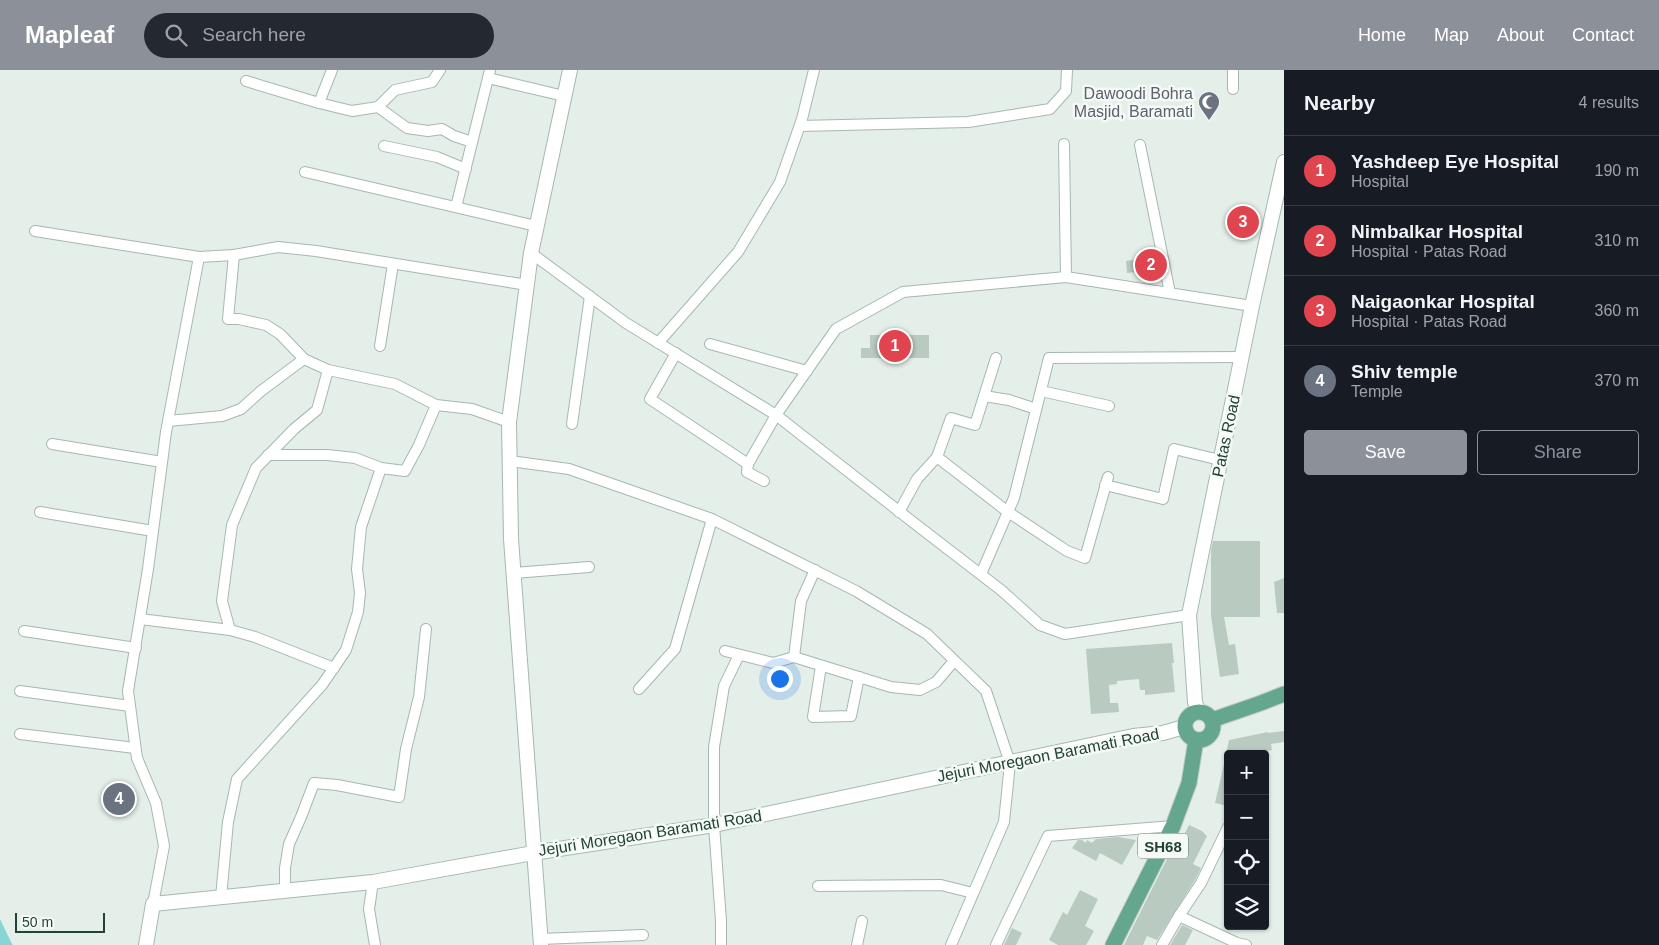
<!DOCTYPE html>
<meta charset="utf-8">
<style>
:root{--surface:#171b24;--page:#242831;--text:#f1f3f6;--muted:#9ea1a6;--line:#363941;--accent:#8c9099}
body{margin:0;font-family:Arial,sans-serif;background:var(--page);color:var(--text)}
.controls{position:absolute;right:15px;bottom:15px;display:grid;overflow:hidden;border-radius:5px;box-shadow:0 1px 4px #0004}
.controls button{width:45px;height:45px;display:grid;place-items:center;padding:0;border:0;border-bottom:1px solid var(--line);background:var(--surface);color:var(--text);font:25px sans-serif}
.scale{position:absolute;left:15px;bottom:12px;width:90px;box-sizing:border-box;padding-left:5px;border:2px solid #224235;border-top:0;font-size:14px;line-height:18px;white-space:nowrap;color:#224235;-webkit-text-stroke:4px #f5faf7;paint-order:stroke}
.you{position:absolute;left:779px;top:608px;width:18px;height:18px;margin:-12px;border:4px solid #fff;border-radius:50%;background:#1a73e8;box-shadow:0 0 0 8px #1a73e833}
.badge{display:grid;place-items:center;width:32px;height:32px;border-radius:50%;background:var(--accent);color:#fff;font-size:16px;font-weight:700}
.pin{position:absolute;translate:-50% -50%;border:2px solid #fff;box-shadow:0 1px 5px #0006}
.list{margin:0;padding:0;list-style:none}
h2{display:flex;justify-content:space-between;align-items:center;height:65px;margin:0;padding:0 20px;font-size:21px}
h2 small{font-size:16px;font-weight:400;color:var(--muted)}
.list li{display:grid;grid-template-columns:32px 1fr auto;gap:15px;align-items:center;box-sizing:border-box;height:70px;padding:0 20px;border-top:1px solid var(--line)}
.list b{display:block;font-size:19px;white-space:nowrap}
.list p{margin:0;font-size:16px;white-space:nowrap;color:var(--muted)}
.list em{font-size:16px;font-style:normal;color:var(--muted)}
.actions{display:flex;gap:10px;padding:15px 20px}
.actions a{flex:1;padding:11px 0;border:1px solid var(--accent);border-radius:5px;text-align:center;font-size:18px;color:var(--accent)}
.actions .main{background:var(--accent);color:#fff}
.icon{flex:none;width:28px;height:28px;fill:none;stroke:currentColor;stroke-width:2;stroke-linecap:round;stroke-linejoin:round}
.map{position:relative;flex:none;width:1284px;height:875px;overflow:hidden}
header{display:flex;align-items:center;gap:30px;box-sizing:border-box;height:70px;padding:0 25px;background:var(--accent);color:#fff}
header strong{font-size:24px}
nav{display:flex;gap:28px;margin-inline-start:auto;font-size:18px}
.search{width:350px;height:45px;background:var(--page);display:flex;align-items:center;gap:12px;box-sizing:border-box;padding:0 18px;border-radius:28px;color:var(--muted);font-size:19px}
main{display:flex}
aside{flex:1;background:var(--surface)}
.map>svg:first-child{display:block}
</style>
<header>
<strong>Mapleaf</strong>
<div class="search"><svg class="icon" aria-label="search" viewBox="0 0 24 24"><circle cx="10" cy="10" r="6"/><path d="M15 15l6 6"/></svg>Search here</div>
<nav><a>Home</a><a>Map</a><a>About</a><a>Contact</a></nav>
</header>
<main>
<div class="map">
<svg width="1284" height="875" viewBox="0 0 1284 875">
<rect width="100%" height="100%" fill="#e4efe9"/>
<polygon fill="#88d5d7" points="0,849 12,874 13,875 0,875"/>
<g fill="#b9cac1">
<polygon points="1238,140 1252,144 1247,165 1233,162"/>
<polygon points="1155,186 1160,210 1145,206 1144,201 1127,203 1126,191"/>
<polygon points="870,265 929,265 929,288 861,288 861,278 870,278"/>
<polygon points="1213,471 1260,471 1260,547 1224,547 1229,575 1235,574 1239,604 1220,607 1211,546 1211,480"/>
<polygon points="1284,508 1284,543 1277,543 1274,512"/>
<polygon points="1172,573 1174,593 1172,593 1175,622 1145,625 1145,620 1140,620 1139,609 1117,611 1117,614 1109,615 1110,633 1118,633 1119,642 1091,644 1086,579"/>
<polygon points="1284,661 1284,672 1271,674 1272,680 1251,684 1226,684 1229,670 1268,662 1268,663"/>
<polygon points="1224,694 1228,694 1228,736 1215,733"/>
<polygon points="1189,755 1202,761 1207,766 1193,794 1201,798 1195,810 1157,870 1147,866 1143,875 1124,875 1178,767 1182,769"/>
<polygon points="1118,767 1136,770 1122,795 1100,783 1096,791 1072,778 1078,770 1082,770 1086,773 1087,770 1092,773 1096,769"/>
<polygon points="1080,820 1098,829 1085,856 1094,861 1086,875 1058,875 1049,870 1063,842 1067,845"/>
<polygon points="1182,855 1193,860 1185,875 1170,875"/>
<polygon points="1012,858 1022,863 1016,875 1004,875"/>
</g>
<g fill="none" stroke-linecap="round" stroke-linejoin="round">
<g stroke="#a6b8af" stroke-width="12">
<g id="minor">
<polyline points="488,8 564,26"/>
<polyline points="246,11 319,33 352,41 378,37 395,20 432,12 440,0"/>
<polyline points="1233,19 1233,0"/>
<polyline points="319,33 332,0"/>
<polyline points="378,37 407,58 428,61 442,59 454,66 472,72"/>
<polyline points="800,56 968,52 1050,39 1066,21 1067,0"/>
<polyline points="1064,74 1066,207"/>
<polyline points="1140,75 1170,223"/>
<polyline points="384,76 437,87 466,99"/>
<polyline points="305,102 536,156"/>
<polyline points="456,137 490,0"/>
<polyline points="35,161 199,187 234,185 278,177 316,181 527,215"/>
<polyline points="531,183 626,253 776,345 914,453 1001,520 1040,555 1065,564 1189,545"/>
<polyline points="234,185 228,249 239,249 266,255 280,264 304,289 328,300 395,314 436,335"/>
<polyline points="658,273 738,182 780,112 802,49 814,0"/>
<polyline points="710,274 807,301"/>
<polyline points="380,276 393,194"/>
<polyline points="676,283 650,329 748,394"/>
<polyline points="328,300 317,340 294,359 256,398 232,455 222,531 230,560 255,567 334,598"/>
<polyline points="1041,321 1109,336"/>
<polyline points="984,326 1009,330 1036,339"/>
<polyline points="168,351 222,346 241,339 261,321 304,289"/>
<polyline points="572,354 590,226"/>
<polyline points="52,374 162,392"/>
<polyline points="268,385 327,385 355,388 381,398"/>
<polyline points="937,387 1008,442 1067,481 1085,488 1108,407"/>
<polyline points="510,391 569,399 712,449 856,521 927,564 986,621 1010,693 1004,752 951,875"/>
<polyline points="764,411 747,402 748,394 776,345 836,259 903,222 1066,207 1252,236"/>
<polyline points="1105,415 1163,429 1174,379 1220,390"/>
<polyline points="40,442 153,461"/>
<polyline points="899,442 917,409 937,387 951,348 975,355 996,288"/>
<polyline points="514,503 589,497"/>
<polyline points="981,504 1014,428 1049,288 1242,287"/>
<polyline points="140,549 230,560"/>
<polyline points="24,561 136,578"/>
<polyline points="725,581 773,593 794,587 891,617 920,620 936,612 954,591"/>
<polyline points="794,587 801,531 815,500"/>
<polyline points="821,596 813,647 851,646 859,607"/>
<polyline points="639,619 675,579 712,449"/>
<polyline points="20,621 130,636"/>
<polyline points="20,664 135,678"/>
<polyline points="373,812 369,839 375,875"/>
<polyline points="818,816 941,815 973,823"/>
<polyline points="285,820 285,798 289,774 301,747 314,713 337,715 399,727 406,679 419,627 426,559"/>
<polyline points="221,827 228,752 237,709 322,615 346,580 358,542 360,523 357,499 361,457 381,398 405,401 419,375 436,335 472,339 509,352"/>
<polyline points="153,834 164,776 156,733 137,688 128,621 148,499 166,362 199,187"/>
<polyline points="1179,846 1237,873 1246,875"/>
<polyline points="540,869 643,865"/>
<polyline points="721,875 721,851 714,755 714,677 724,616 739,585"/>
<polyline points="857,875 862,851"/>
<polyline points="996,875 1048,766 1173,756"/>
<polyline points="1162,875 1179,846 1201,813 1228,757"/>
</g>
</g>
<g stroke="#a6b8af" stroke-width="16">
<g id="tertiary">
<polyline points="1198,641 1195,632 1189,545 1252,236 1284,92"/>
<polyline points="146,875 153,834 373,812 533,783 714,755 1133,666 1163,663 1184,657"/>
<polyline points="541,875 511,469 509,352 531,183 570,0"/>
</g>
</g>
<g stroke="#c1cac6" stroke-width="17">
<g id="primary">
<circle cx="1199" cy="656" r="14"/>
<polyline points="1212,650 1261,633 1284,624"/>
<polyline points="1113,875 1173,756 1189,713 1196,670"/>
</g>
</g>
<use href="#minor" stroke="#fff" stroke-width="10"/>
<use href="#tertiary" stroke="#fff" stroke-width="14"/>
<use href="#primary" stroke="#65a78e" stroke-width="15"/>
</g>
<defs>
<g id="mosque-pin" transform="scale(1.125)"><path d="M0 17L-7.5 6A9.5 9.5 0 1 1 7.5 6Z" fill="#6b7280" stroke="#f5faf7"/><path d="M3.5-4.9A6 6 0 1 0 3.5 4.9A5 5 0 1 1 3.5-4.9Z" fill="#fff"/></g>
</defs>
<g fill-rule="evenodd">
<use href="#mosque-pin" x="1209" y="32"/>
</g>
<g text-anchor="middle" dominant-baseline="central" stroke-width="5" stroke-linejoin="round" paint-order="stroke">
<rect fill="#f5faf7" stroke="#61796f" stroke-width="1" x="1138" y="763.5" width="50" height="25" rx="4"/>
<g font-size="15" font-weight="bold" fill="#224235">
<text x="1163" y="776">SH68</text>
</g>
<g font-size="16" fill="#5b616d" stroke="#f5faf7" text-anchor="end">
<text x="1193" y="23">Dawoodi Bohra<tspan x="1193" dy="18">Masjid, Baramati</tspan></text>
</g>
<g font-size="16" fill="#224235" stroke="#f5faf7">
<text transform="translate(1226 366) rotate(-78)">Patas Road</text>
<text transform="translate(1048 685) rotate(-11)">Jejuri Moregaon Baramati Road</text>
<text transform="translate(650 763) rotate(-9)">Jejuri Moregaon Baramati Road</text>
</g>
</g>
</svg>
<div class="controls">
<button>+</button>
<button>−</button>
<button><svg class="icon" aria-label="locate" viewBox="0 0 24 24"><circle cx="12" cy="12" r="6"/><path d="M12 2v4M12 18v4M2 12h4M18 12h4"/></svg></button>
<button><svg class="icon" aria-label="layers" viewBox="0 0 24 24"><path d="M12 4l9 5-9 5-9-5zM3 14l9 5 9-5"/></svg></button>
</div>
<div class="scale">50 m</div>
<div class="you"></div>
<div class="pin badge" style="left:895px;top:276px;background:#e0444e">1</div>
<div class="pin badge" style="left:1151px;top:195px;background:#e0444e">2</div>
<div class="pin badge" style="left:1243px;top:152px;background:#e0444e">3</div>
<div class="pin badge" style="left:119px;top:729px;background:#6b7280">4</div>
</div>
<aside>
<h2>Nearby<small>4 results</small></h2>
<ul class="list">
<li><span class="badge" style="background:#e0444e">1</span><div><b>Yashdeep Eye Hospital</b><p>Hospital</p></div><em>190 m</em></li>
<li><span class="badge" style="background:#e0444e">2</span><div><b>Nimbalkar Hospital</b><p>Hospital · Patas Road</p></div><em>310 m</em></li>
<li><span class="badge" style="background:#e0444e">3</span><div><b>Naigaonkar Hospital</b><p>Hospital · Patas Road</p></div><em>360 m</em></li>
<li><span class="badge" style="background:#6b7280">4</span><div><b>Shiv temple</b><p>Temple</p></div><em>370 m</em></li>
</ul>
<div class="actions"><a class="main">Save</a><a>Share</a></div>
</aside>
</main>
